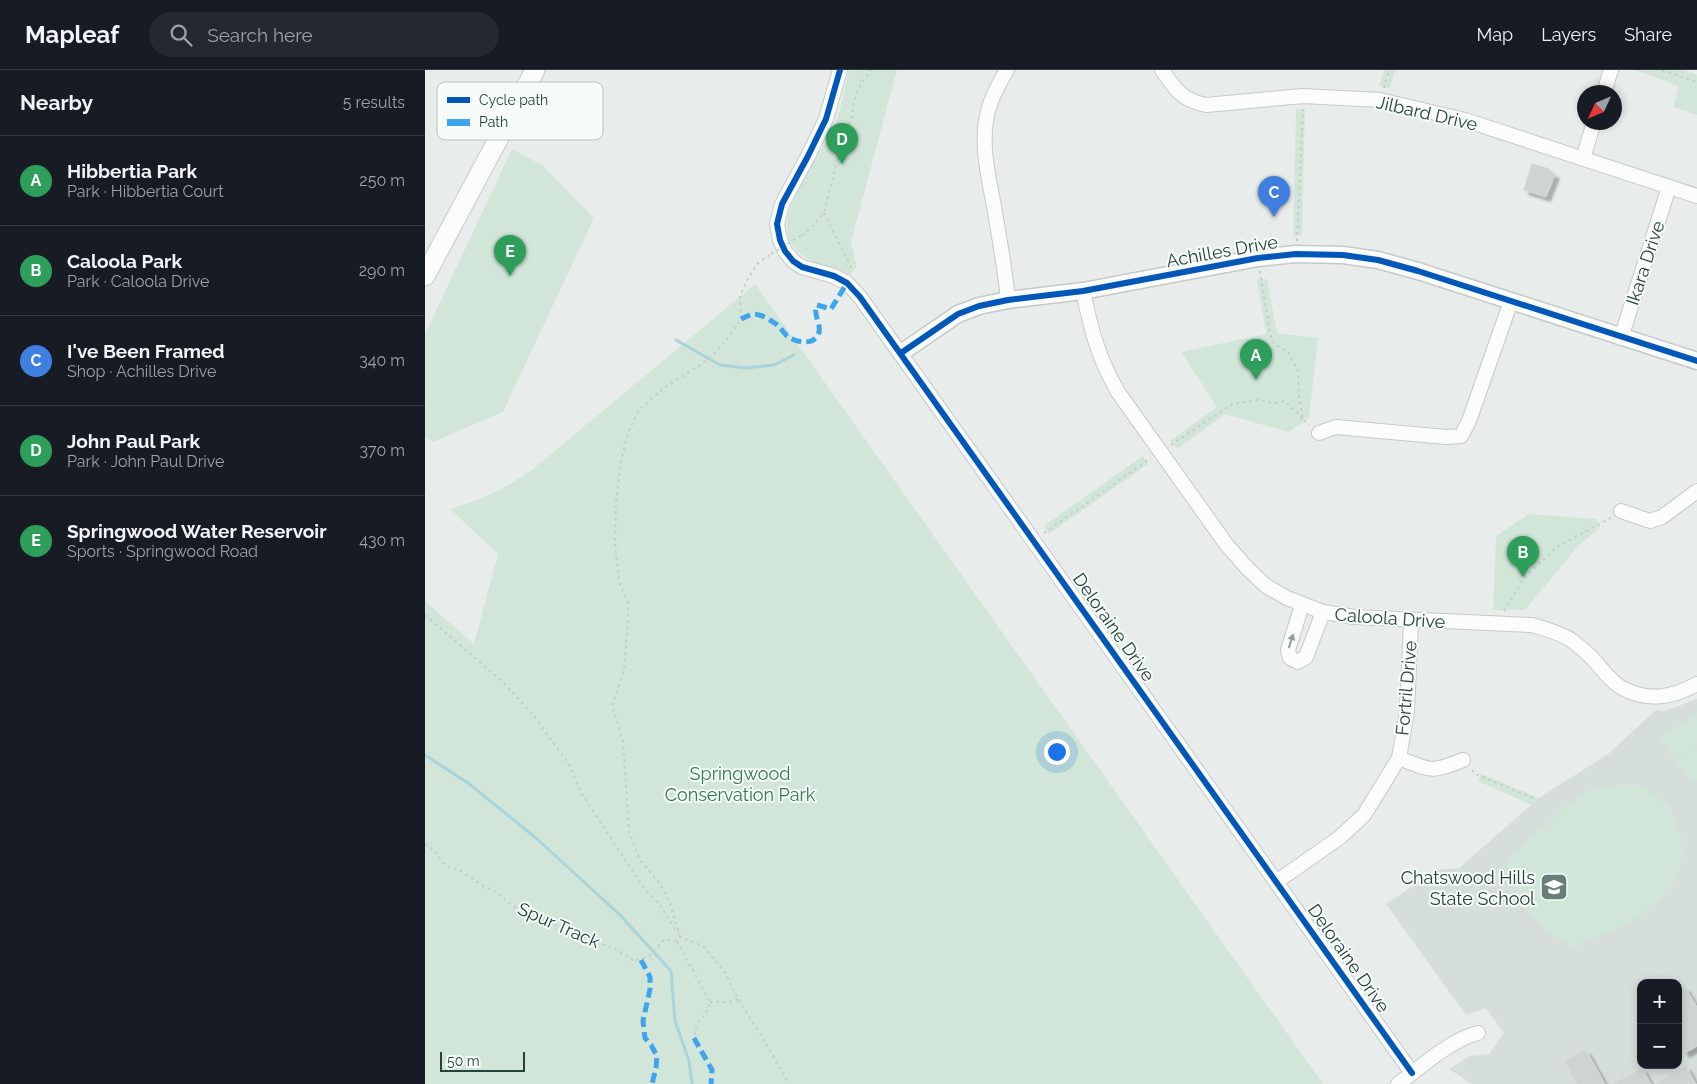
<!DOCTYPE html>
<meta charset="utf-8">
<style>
:root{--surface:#171b24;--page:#242831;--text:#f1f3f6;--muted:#9ea1a6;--line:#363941;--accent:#ea580c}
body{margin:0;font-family:Raleway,sans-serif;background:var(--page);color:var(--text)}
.controls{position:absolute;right:15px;bottom:15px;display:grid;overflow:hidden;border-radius:10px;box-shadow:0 2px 8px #0003}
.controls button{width:45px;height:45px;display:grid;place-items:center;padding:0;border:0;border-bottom:1px solid var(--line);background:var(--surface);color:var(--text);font:25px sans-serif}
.compass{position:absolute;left:1152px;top:15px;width:45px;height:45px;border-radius:50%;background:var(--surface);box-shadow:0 2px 8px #0003;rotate:226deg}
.scale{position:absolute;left:15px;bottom:12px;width:85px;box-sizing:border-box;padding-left:5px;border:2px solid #24423a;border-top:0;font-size:14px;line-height:18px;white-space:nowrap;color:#24423a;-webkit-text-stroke:4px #f7fbf9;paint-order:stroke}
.you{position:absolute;left:631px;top:681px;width:18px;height:18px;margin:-12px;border:4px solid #fff;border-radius:50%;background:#1a73e8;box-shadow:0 0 0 8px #1a73e833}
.badge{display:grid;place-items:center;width:32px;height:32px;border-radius:50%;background:var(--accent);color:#fff;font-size:16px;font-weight:700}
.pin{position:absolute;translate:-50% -41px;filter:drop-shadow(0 1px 2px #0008)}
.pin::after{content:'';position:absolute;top:26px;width:18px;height:15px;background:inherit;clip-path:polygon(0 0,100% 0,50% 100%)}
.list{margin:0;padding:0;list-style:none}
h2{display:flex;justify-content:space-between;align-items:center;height:65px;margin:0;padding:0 20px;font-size:21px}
h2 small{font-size:16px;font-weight:400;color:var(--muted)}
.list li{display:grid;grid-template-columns:32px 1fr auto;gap:15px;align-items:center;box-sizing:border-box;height:90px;padding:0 20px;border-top:1px solid var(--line)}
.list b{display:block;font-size:19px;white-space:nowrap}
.list p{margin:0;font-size:16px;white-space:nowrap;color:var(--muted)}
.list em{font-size:16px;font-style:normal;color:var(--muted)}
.icon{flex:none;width:28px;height:28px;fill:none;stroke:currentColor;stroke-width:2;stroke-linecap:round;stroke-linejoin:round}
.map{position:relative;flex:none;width:1272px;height:1014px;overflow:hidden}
header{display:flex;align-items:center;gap:30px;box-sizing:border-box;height:70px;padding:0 25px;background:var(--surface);border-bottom:1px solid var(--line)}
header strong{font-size:24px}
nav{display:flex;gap:28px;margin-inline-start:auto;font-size:18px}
.search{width:350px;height:45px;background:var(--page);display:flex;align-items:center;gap:12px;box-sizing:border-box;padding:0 18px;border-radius:28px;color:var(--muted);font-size:19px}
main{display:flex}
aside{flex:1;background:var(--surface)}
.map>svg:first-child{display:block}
</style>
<header>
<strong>Mapleaf</strong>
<div class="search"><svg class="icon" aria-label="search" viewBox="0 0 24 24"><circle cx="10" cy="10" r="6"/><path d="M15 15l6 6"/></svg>Search here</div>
<nav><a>Map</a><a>Layers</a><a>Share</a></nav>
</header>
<main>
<aside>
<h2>Nearby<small>5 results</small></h2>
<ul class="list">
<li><span class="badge" style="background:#2e9e5b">A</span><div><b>Hibbertia Park</b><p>Park · Hibbertia Court</p></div><em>250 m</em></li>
<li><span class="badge" style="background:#2e9e5b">B</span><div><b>Caloola Park</b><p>Park · Caloola Drive</p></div><em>290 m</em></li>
<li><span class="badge" style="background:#3f7fe0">C</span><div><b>I've Been Framed</b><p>Shop · Achilles Drive</p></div><em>340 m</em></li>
<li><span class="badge" style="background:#2e9e5b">D</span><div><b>John Paul Park</b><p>Park · John Paul Drive</p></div><em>370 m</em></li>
<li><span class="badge" style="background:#2e9e5b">E</span><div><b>Springwood Water Reservoir</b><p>Sports · Springwood Road</p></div><em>430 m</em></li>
</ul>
</aside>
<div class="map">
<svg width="1272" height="1014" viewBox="0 0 1272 1014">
<defs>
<filter id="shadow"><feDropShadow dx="4.5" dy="4.5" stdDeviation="1" flood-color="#0004"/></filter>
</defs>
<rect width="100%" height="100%" fill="#e8edeb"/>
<path fill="#d6dedb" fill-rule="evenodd" d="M1272 629V1014H1047L1024 999 1045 986 1064 984 1079 963 1061 938 1041 945 961 834 1012 800 1034 798 1114 728 1183 684 1231 640 1240 641ZM1216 913H1253V995H1216Z"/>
<g fill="#d1e6d8">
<path d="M424 0H472L426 172 432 197 425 205C406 196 386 196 370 179 341 147 399 84 411 52 417 36 420 17 424 0Z"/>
<polygon points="959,0 970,0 965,18 954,16"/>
<polygon points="1210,0 1259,0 1272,5 1272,45 1248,37 1254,16"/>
<polygon points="871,39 880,39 877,165 868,166"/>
<polygon points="87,79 117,95 169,148 78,342 8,372 0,367 0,264"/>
<polygon points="842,209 852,263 893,268 884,348 863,362 800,344 752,379 745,371 792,337 756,282 841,264 832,210"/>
<path d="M330 214 898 1014H0V531L49 574 73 484 25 439C59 429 79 419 108 399Z"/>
<polygon points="718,386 723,394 624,464 619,456"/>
<polygon points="1104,444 1171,449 1175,458 1154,475 1100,540 1068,540 1071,466"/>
<polygon points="1272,643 1272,675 1251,690 1235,668"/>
<polygon points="1272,677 1272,710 1267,713 1251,691"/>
<polygon points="1056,704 1114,728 1106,735 1053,711"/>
<polygon points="1184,716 1217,717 1243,735 1256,768 1257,788 1250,810 1234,830 1206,852 1148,877 1121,861 1095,832 1080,802 1088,783 1158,723"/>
</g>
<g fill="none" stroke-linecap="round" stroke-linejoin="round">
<g stroke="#a9d4db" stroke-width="3">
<polyline points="251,270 295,295 321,298 349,295 369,285"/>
<polyline points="0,685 43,713 111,768 195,845 246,901 250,951 264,991 267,1014"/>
</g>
</g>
<g fill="#cfd4d2" stroke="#d1d6d4" filter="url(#shadow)">
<polygon points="1107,94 1124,99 1124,102 1130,104 1121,127 1099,120"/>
<polygon points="1260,917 1272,937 1272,976 1260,983 1253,971 1253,921"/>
<polygon points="1161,980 1180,1014 1153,1014 1140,991"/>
<polygon points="1261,996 1271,1014 1230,1014"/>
<polygon points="1217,998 1226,1014 1188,1014"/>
</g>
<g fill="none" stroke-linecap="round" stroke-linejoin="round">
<g stroke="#c5cac8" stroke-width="16">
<g id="minor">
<polyline points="415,0 401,49 383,86 357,134 352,154 355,170 360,181 368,191 377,197 409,206 422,213 435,227 987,1003"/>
<path d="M582 0C574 13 567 26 563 41 555 72 563 105 569 136 574 167 580 198 583 230"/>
<path d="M737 0C751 20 756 30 781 35L878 26 955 30 1040 50 1272 126"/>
<polyline points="1179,22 1186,0"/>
<polyline points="1158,89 1169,52"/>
<path d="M658 221C666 260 673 287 693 322L801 474 822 498 841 516 862 528 898 542 930 547 1107 555C1120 559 1134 562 1146 570 1153 575 1160 581 1166 587 1176 597 1186 613 1199 619 1225 632 1248 627 1272 614"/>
<polyline points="1196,268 1244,117"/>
<polyline points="894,363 911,357 1021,367 1036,366 1044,351 1086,231"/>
<polyline points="1196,441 1225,451 1237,447 1272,421"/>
<polyline points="877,535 863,580 865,588 873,592 881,587 898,542"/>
<path d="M974 688C1006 701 1006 703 1038 690"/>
<polyline points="851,812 914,768 939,745 974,688 982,642 986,551"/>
<path d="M973 1014C996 997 1025 970 1053 963"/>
</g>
</g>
<g stroke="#c5cac8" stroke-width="19">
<polyline id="tertiary" points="476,283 533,244 554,236 583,230 658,221 833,188 871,184 918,185 953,190 993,201 1272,291"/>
</g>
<g stroke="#c3cbc8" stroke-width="21">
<polyline id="secondary" points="0,206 110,0"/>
</g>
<g stroke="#c3ccca" stroke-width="2" stroke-dasharray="2.5 4" stroke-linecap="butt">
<polyline points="1237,0 1272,12"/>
<polyline points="959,18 964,0"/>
<polyline points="399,143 428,201"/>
<polyline points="377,165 385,159 399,143 416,74 427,47 428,36 433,19 446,0"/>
<polyline points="872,171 878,39"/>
<polyline points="835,201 845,263 849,274 863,282 873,301 874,327 878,350 884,355"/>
<polyline points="746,375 807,334 833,330 851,333 859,331 873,343 878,350"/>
<polyline points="619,463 726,388"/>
<polyline points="1079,541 1099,508 1133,476 1186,448"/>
<polyline points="0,545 80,614 108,645 144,694 156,723 218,817 234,834 253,863"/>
<polyline points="1047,700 1050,704 1111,729"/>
<path d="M0 774 9 780 20 795 37 802 60 817 73 823 88 836 108 841 120 852 137 856 165 870 189 878 209 891 224 886 240 869C246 871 250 873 255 867L278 876 300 903 313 929 339 970 364 1014"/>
<polyline points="255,867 246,836 235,814 215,790 204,762 198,670 187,636 199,600 202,566 203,533 194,512 190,473 191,431 196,391 203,363 214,340 239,318 274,296 291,282 304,267 316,249 315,226 321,212 332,194 346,184"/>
<polyline points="252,871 285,932 281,943 272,953 269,968"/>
<path d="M285 932C296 930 304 935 313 929"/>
</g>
<use href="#minor" stroke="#fcfcfc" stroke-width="14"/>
<use href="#tertiary" stroke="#fcfcfc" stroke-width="16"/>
<use href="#secondary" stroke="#fcfcfc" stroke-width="19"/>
<polyline stroke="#c3ccca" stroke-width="2" stroke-dasharray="2.5 4" stroke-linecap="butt" points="346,184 377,165"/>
<g stroke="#3ea4ec" stroke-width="5" stroke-dasharray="10 5" stroke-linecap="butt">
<path d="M316 249C322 246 328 243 334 245 339 246 345 250 348 252 354 255 357 261 362 266 370 272 387 276 393 265 398 255 387 245 392 235L406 239 422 213"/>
<polyline points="216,890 225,907 225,919 218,951 220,968 226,975 232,986 231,998 227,1014"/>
<polyline points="269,968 287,1000 286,1014"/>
</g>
<g stroke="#f7fbf9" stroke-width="9">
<g id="cycleway">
<polyline points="415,0 401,49 383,86 357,134 352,154 355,170 360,181 368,191 377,197 409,206 422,213 435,227 987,1003"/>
<polyline points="476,283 533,244 554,236 583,230 658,221 833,188 871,184 918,185 953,190 993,201 1272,291"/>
</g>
</g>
<use href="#cycleway" stroke="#0057b8" stroke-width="6"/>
</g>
<defs><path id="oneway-solid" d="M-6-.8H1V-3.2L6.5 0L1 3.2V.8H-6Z" transform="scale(1.25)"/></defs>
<use fill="#909f9b" href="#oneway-solid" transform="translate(866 571) rotate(-72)"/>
<defs>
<g id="school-square" transform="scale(1.4375)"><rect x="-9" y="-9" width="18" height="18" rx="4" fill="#697e78" stroke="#f7fbf9"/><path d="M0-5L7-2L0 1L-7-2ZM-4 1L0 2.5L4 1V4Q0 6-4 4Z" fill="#fff"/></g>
</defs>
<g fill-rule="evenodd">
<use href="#school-square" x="1129" y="817"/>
</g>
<g text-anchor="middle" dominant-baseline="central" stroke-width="4" stroke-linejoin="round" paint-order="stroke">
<g font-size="18" fill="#24423a" stroke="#f7fbf9">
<text transform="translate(1002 43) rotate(13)">Jilbard Drive</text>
<text transform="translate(797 181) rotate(-10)">Achilles Drive</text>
<text transform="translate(1220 193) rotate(-72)">Ikara Drive</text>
<text transform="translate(965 548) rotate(4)">Caloola Drive</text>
<text transform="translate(689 557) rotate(55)">Deloraine Drive</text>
<text transform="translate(981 618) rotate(-85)">Fortril Drive</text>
<text transform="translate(134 855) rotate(24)">Spur Track</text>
<text transform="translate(924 888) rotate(55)">Deloraine Drive</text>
</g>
<g font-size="18" fill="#2d7a4b" stroke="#f7fbf9">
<text x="315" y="703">Springwood<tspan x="315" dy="21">Conservation Park</tspan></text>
</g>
<g font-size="18" fill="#24423a" stroke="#f7fbf9" text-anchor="end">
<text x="1110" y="807">Chatswood Hills<tspan x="1110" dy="21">State School</tspan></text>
</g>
</g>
<rect x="12" y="12" width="166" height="58" rx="8" fill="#f7fbf9" stroke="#b8c4c0" stroke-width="1"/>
<rect x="22" y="27" width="23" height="6" fill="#0057b8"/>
<rect x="22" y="49" width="23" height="7" fill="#3ea4ec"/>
<g font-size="14" fill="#24423a">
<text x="54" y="35">Cycle path</text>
<text x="54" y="57">Path</text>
</g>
</svg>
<div class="controls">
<button>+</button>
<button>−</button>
</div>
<svg class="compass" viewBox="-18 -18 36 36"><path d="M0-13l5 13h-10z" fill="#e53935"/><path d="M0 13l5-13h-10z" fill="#9ea1a6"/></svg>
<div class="scale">50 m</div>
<div class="you"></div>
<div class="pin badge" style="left:831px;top:310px;background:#2e9e5b">A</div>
<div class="pin badge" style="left:1098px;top:507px;background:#2e9e5b">B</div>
<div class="pin badge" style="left:849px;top:147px;background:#3f7fe0">C</div>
<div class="pin badge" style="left:417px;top:94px;background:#2e9e5b">D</div>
<div class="pin badge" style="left:85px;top:206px;background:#2e9e5b">E</div>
</div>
</main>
